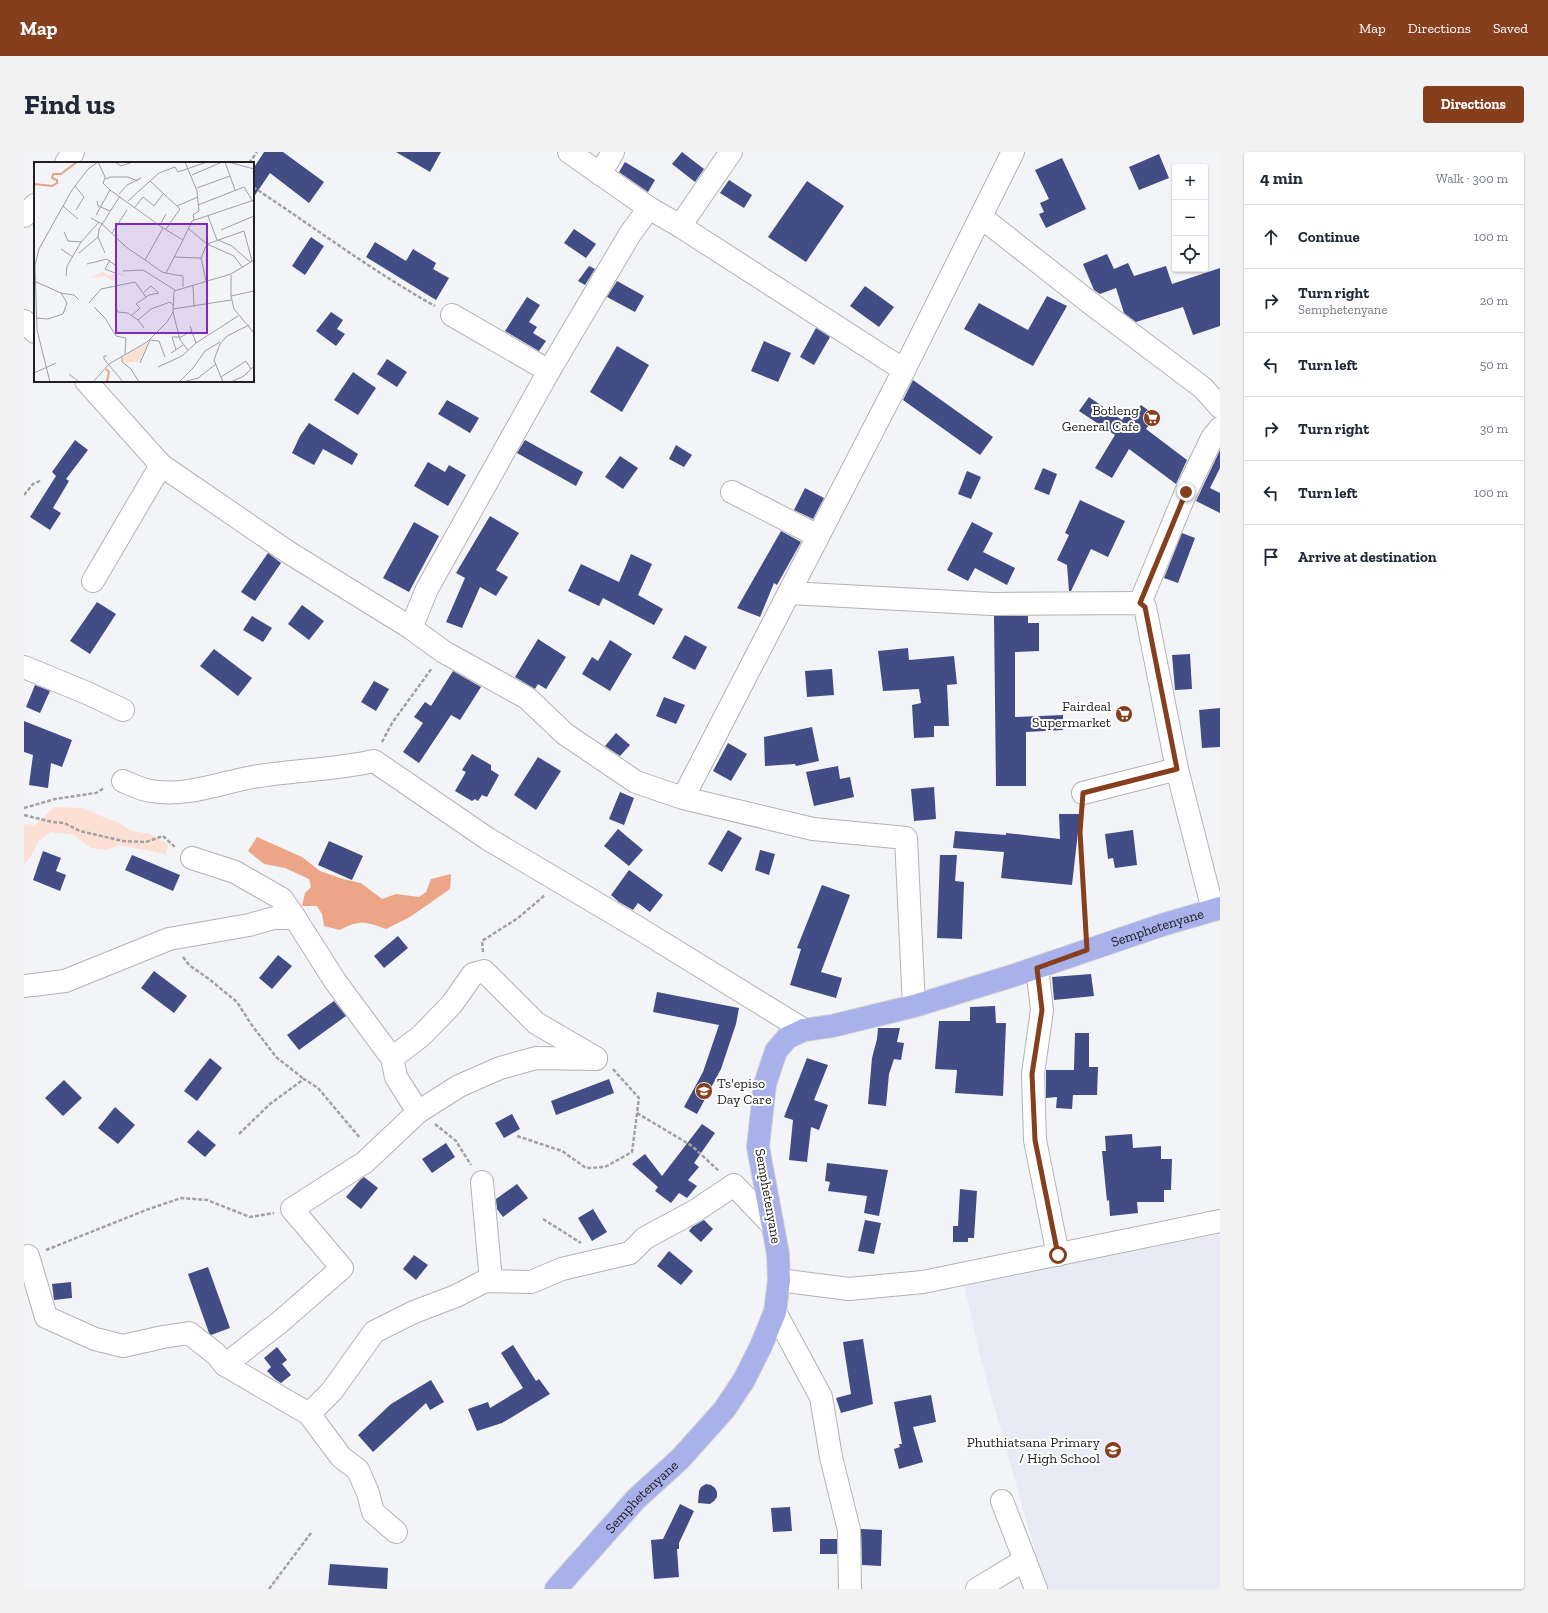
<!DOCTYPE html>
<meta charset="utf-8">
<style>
:root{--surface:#fff;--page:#f2f2f3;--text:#1f2937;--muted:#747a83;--line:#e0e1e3;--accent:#863f1c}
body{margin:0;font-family:"Zilla Slab",serif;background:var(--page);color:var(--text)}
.controls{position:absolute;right:12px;top:12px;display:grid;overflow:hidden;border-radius:4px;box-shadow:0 1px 3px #0004}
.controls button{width:36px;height:36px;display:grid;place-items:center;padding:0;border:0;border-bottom:1px solid var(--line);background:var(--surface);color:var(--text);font:20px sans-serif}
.stop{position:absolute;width:12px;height:12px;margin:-9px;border:3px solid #863f1c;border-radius:50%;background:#fff}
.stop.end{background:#863f1c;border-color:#fff;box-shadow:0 1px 4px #0008}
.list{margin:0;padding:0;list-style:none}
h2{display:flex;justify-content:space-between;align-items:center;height:52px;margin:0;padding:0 16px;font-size:17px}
h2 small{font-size:13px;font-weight:400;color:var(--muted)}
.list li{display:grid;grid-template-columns:26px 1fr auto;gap:12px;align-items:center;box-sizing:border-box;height:64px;padding:0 16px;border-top:1px solid var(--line)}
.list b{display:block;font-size:15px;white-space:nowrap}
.list p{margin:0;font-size:13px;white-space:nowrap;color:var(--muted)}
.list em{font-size:13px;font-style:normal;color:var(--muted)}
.icon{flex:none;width:22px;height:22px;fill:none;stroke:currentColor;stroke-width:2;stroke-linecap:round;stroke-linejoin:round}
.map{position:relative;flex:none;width:1196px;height:1437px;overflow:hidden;border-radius:4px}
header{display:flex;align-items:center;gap:24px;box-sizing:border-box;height:56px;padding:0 20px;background:var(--accent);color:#fff}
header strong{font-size:19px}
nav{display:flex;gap:22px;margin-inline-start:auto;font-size:14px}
.intro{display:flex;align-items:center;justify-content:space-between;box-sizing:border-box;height:96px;padding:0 24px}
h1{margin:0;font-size:28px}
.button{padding:10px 18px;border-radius:4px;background:var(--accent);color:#fff;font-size:14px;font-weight:700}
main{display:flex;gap:24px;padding:0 24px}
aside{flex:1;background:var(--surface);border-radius:4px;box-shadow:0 1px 3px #0004}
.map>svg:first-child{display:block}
</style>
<header>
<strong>Map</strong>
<nav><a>Map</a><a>Directions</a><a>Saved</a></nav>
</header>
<div class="intro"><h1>Find us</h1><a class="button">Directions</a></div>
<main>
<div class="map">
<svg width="1196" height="1437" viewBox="0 0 1196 1437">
<rect width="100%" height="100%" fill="#f3f4f7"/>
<polygon fill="#e8ebf6" points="1196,1082 1196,1437 1022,1437 956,1205 940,1132"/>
<polygon fill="#fde0d4" points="30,655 60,656 77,664 93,670 108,679 126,682 144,692 142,702 95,693 83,698 67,696 50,683 27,680 14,689 9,701 0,713 0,672 11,673"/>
<path fill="#eca687" d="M233 685 278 705 296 719 319 727 337 731 358 747 372 742 395 745 402 740 407 727 427 722 426 737 386 765 362 777C343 770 335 767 316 778L300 774 298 762 293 754H278L281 741 287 735 285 727 261 716 240 712 224 699Z"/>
<g fill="#424c85">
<polygon points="240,0 259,0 300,30 285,51 246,21 229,46 229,17"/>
<polygon points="372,0 417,0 406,20"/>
<polygon points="658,0 680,17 671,30 648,12"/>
<polygon points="1135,2 1145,26 1115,38 1105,15"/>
<polygon points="1038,6 1062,57 1022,76 1015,62 1020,60 1016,51 1025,47 1011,18"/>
<polygon points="601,10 631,28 624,40 595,20"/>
<polygon points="705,28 728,43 720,56 696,41"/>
<polygon points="783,29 820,54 782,110 744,85"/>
<polygon points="550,77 572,92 562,106 540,91"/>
<polygon points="287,85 300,94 281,123 268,114"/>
<polygon points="351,90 382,109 389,97 412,111 409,117 425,126 412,148 342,105"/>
<polygon points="1083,102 1090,117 1104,111 1110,124 1142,114 1148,132 1196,116 1196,174 1169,183 1159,155 1112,170 1100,161 1092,136 1076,142 1070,138 1064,124 1059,112"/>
<polygon points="565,114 571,117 561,133 554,129"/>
<polygon points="593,129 620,144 611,160 583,145"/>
<polygon points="841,134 870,155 855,175 826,154"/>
<polygon points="1023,144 1043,154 1009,214 940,177 955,151 1004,178"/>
<polygon points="503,145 516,153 505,170 513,175 509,181 522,189 515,199 481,179"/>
<polygon points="307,160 319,168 313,177 321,182 312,194 292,179"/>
<polygon points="792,176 806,185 790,213 776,205"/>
<polygon points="740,189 767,201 754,230 727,219"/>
<polygon points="593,194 625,213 598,260 566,240"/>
<polygon points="363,207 383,220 373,235 353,222"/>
<polygon points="329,220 352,236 334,263 310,248"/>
<polygon points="889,228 969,285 956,303 879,248"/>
<polygon points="1065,245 1098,268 1106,258 1110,262 1117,253 1132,264 1122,277 1163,308 1152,332 1105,297 1088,326 1071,316 1091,283 1055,259"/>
<polygon points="423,248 455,266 446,281 414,262"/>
<polygon points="285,271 334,302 328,313 299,297 290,313 268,301 276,284"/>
<polygon points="51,288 64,298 42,327 45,329 29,356 37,361 26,378 6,365 32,324 28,320"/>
<polygon points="501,288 559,320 552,334 493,301"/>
<polygon points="652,293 668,303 660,315 645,307"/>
<polygon points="1196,298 1196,316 1186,336 1196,341 1196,361 1172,349"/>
<polygon points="596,304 614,316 599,337 581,325"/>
<polygon points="404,310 421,320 425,313 442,323 424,354 390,334"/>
<polygon points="1019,316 1033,322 1025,343 1010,337"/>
<polygon points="943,319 957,325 947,347 934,342"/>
<polygon points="781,336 800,346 789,367 770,358"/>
<polygon points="1056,348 1101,369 1084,405 1067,397 1047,439 1045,439 1043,413 1033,408 1045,383 1041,381"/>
<polygon points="466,364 495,381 472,418 484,425 472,444 456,435 438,476 422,470 441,426 432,421"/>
<polygon points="390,370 415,384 385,440 359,426"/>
<polygon points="948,370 969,381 959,400 991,416 983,433 951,416 944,429 923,418"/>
<polygon points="757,379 777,390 753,433 750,431 736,465 713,456"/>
<polygon points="1158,381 1171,386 1154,431 1140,426"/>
<polygon points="244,401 257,411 231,449 217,440"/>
<polygon points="607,402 628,412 614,443 639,457 630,473 579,446 575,454 544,439 557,412 595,430"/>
<polygon points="73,450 92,462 66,502 46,489"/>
<polygon points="278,453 300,469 285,488 264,472"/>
<polygon points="228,464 248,476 239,490 219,478"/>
<polygon points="970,464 1004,464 1004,471 1015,471 1015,499 991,500 991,565 1039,563 1039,578 1002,580 1002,634 972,634"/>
<polygon points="661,483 683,495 671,518 648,506"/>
<polygon points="514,487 542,505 522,537 514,532 511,537 491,525"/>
<polygon points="586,488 608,502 586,539 558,522 568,505 574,509"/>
<polygon points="884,496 885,508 930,504 933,532 923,533 925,574 910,574 910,585 890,586 888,553 897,551 895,537 859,539 854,499"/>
<polygon points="190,497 228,526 214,544 176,514"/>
<polygon points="1166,502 1168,537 1151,538 1148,503"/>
<polygon points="808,517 810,543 783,545 781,519"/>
<polygon points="429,519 457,535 436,568 427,563 395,611 379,600 399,571 390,565 401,550 407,554"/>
<polygon points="350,529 365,537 352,559 337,550"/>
<polygon points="11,533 26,539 16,561 2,555"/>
<polygon points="640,545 661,553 652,572 632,564"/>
<polygon points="1196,556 1196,595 1178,596 1175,558"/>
<polygon points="0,569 48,588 38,615 27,611 24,636 5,633 9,603 0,600"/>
<polygon points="788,575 795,609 772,614 771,612 741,614 740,585"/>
<polygon points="592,581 606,593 596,604 581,594"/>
<polygon points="704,591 723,602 707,629 689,619"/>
<polygon points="448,602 467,613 467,618 475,623 463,645 458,643 454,649 451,647 448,649 431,639 442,620 438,618"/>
<polygon points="514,605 537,619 512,658 490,643"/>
<polygon points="814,614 816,627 826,625 830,645 790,654 782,620"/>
<polygon points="910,635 912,667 890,669 887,637"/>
<polygon points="596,640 610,646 600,673 585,667"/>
<polygon points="1035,662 1056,662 1048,733 977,726 980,700 929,696 931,679 982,683 982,681 1036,687"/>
<polygon points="594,677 619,698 605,714 580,694"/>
<polygon points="704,678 718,686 698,720 684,712"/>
<polygon points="1109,678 1113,713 1091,716 1089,706 1084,707 1081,682"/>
<polygon points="305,689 339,704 328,728 294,713"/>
<polygon points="736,698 751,702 745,723 731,718"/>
<polygon points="19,699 37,706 32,719 42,723 36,739 9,728"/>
<polygon points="108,703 156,723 149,739 101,718"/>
<polygon points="916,703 933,703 931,729 940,730 938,787 913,786"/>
<polygon points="605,718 639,743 626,760 614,751 609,758 595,750 587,743"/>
<polygon points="798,733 826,743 797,820 818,826 812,846 766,833 777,797 773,796"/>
<polygon points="374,784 384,796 360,816 350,804"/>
<polygon points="254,803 268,814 248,837 235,826"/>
<polygon points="130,819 163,844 150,861 117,836"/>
<polygon points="1067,822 1070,844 1030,848 1028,825"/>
<polygon points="633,840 715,856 712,872 697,917 673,962 660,955 679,920 695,873 629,860"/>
<polygon points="310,849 322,864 275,898 263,883"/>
<polygon points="971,854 972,871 982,871 979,944 931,941 933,918 911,917 915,869 946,869 946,855"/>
<polygon points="854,876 876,876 873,890 880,891 877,908 870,907 865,922 862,954 844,952 848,906 853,887"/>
<polygon points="1051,881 1065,881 1065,915 1074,915 1073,943 1049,943 1048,957 1032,956 1033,945 1022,946 1022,918 1050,918"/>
<polygon points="186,906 198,916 173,949 160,939"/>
<polygon points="783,906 804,913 790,948 804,953 795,978 787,975 783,1010 765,1008 769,968 760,965"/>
<polygon points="585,927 590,941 532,963 527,949"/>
<polygon points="40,928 58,946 39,964 21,946"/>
<polygon points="91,955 111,973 94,992 74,976"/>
<polygon points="488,962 496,977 480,986 471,971"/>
<polygon points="678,972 691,981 670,1011 675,1015 664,1028 673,1034 663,1046 655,1041 647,1051 631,1039 634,1035 608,1012 621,1002 638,1024"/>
<polygon points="174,978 192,993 181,1005 163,990"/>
<polygon points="1108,982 1109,996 1137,994 1137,1007 1148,1007 1147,1038 1140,1038 1140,1050 1113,1050 1114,1061 1086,1064 1085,1048 1083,1049 1078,999 1082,999 1081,984"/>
<polygon points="422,991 431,1005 408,1021 398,1007"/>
<polygon points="803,1011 864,1018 855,1064 840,1061 843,1044 804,1039 806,1030 801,1029"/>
<polygon points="340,1025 354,1036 337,1057 322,1045 336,1028"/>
<polygon points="493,1032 504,1046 479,1065 473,1057 472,1047"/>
<polygon points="936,1037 953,1039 950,1086 944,1086 944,1090 929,1090 929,1074 934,1074"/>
<polygon points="569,1057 583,1080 568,1089 554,1066"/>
<polygon points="680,1068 689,1077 677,1090 665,1079 668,1075"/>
<polygon points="841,1068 857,1071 850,1102 834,1099"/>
<polygon points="645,1099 669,1119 657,1133 633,1114"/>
<polygon points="390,1103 404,1113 392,1128 379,1117"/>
<polygon points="184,1115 206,1176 187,1183 185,1181 164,1122"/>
<polygon points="47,1130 48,1146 30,1148 28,1132"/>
<polygon points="839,1187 849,1252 817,1261 812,1246 827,1242 819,1190"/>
<polygon points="489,1193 512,1229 515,1227 526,1242 478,1271 453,1279 444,1257 464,1250 466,1256 499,1236 477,1201"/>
<polygon points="253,1195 263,1208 258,1212 267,1223 257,1231 251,1227 243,1219 247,1215 240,1206"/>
<polygon points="407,1228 420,1250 406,1258 402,1251 349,1300 334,1283 367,1252"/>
<polygon points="907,1243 912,1270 889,1275 899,1310 875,1317 870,1297 876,1295 875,1292 878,1292 870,1250"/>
<polygon points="682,1332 687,1333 691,1336 693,1340 693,1345 690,1349 686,1352 674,1351 675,1339 677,1335"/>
<polygon points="656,1352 670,1359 655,1391 655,1397 653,1397 655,1425 630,1427 627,1388 639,1387"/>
<polygon points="766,1355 768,1379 749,1380 747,1356"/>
<polygon points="837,1377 858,1378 857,1414 838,1413"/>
<rect x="796" y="1387" width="17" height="15"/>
<polygon points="306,1412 364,1416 363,1437 304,1433"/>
</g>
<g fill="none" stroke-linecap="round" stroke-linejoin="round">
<g stroke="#b3b3b6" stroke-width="24">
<g id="minor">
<polyline points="545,0 625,56"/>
<polyline points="42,11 49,0"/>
<polyline points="576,22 589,0"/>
<polyline points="0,64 11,53"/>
<polyline points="957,65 1065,150 1179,236 1196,255"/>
<polyline points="656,74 707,0"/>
<polyline points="428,163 525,219"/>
<polyline points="0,169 11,180"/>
<polyline points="880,218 989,0"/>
<polyline points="62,229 137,313 264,400 387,476"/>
<polyline points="708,340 794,384"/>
<polyline points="69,429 137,313"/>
<polyline points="765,441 968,452 1116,451 1121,455 1153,617 1189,758"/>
<polyline points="1116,451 1162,340 1188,286 1196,276"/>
<polyline points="0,515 63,541 99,558"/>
<path d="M99 629C108 633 118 638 127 639 163 645 195 631 229 625 269 618 310 618 350 609L464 687 616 777 780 878"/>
<polyline points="1059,641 1153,617"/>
<polyline points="659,646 880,218 656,74 625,56 606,82 525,219 403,437 387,476 420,500 503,546 541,582 612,630 659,646 789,677 882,686 890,854"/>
<polyline points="168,706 211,720 258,747 271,766"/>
<polyline points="1013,816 1018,858 1009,922 1011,988 1034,1103"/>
<polyline points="0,834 41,829 145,787 225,773 250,766 271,766 311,829 368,906 372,925 394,960"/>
<polyline points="368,906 397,884 428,852 449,822 460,819 512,871 572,906"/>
<polyline points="458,1030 467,1129"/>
<polyline points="4,1104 22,1165 71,1187 99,1194 139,1185 165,1181 192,1202 201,1213 285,1262 317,1305 334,1318 344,1341 349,1360 372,1380"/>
<polyline points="755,1128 825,1137 899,1130 1196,1069"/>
<polyline points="751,1160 797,1245 807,1305 825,1378 826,1437"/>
<polyline points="201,1213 256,1170 318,1116 268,1057 341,1010 394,960 435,934 476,916 512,906 572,907"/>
<polyline points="285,1262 308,1239 350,1180 390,1160 432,1144 461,1129 507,1130 538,1117 606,1101 621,1086 671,1059 710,1033 748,1073"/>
<polyline points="978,1349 1012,1437"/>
<polyline points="953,1437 1001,1408"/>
</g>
</g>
<g stroke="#d2d2d3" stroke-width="24">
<g id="major">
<path id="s1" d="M532 1437 612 1347 656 1307 700 1258 720 1228 737 1194 751 1160 755 1128 754 1102 734 995 741 932 752 899 763 886 780 878 808 874 890 854 988 824 1138 773 1196 756"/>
</g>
</g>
<g stroke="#a2a2a4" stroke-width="2.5" stroke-dasharray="4 2" stroke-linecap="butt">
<polyline points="225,11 233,0"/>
<path d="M229 35C290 75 348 119 411 154"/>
<polyline points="0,343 9,332 18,328"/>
<polyline points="358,590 368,571 408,516"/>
<polyline points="0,656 31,647 72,641 80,636"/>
<polyline points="1058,661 1056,680 1062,778"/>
<polyline points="0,663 28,670 40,671 56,679 99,689 122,690 139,684 151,695"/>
<polyline points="459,800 458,789 494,766 521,743"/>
<polyline points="159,805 165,813 185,827 213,850 227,872 252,905 280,927"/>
<polyline points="613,961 668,994 695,1019"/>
<polyline points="411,972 432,989 447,1013"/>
<polyline points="215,982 246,952 280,927 294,936 336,986"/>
<polyline points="493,984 538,999 562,1016 581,1015 608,1000 615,946 588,916"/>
<polyline points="519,1067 557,1091"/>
<polyline points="22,1098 122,1058 157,1046 183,1048 226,1065 250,1061"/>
<polyline points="245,1437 287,1381"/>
</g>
<use href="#minor" stroke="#fff" stroke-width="22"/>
<use href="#major" stroke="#a8b1ea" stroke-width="22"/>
</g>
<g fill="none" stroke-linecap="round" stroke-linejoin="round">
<polyline stroke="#863f1c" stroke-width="5" points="1034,1103 1011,988 1008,922 1018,858 1013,816 1063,798 1056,680 1059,641 1153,617 1121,455 1116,451 1162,340"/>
</g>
<defs>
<g id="supermarket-disc" transform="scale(0.9)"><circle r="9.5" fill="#863f1c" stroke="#fff"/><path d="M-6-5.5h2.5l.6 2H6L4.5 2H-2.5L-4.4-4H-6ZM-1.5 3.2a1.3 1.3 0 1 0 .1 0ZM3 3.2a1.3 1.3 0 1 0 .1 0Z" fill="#fff"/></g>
<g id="school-disc" transform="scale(0.9)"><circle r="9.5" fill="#863f1c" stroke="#fff"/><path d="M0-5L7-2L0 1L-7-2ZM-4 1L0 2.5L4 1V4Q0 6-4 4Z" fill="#fff"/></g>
</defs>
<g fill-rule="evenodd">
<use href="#supermarket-disc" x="1128" y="266"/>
<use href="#supermarket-disc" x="1100" y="562"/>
<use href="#school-disc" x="680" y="939"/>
<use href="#school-disc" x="1089" y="1298"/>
</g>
<g text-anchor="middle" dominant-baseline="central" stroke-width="4" stroke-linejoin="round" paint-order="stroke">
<g font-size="14" fill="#202021" stroke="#fff" text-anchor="end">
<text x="1115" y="258">Botleng<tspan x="1115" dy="16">General Cafe</tspan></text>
<text x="1087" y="554">Fairdeal<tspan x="1087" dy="16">Supermarket</tspan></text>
<text x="693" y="931" text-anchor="start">Ts'episo<tspan x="693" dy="16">Day Care</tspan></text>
<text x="1076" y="1290">Phuthiatsana Primary<tspan x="1076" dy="16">/ High School</tspan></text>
</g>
<g font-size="14" fill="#202021" stroke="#fff">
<text stroke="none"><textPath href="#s1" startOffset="1026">Semphetenyane</textPath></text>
<text transform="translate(744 1044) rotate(80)">Semphetenyane</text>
<text stroke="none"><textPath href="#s1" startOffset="126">Semphetenyane</textPath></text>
</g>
</g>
<g transform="translate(10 10)">
<rect width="220" height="220" fill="#f3f4f7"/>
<path d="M69 110 74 113 86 111 93 114 84 113 80 120 71 114 56 116ZM115 180 105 200H89V194Z" fill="#fde0d4"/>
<path fill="none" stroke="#e8a283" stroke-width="2" d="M0 22 18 24 23 21V18L18 16 19 12H27L43 0M72 207 75 210 73 220"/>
<path fill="none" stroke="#9f9fa1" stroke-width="1" d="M64 0 72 17 76 15H94L104 19M81 0 87 4 99 0M151 0 163 29 165 49 159 53 160 58M191 0 201 28M194 0 220 7M158 13 188 0M71 16 69 21 76 28M116 19 146 47 132 67M41 24 50 35 42 48M163 26 196 14M85 32 93 23 107 16M63 39 64 44 76 49M94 39 125 11 141 5 144 10 173 0M164 43 210 25 220 41M29 44 44 57M143 44 164 35M101 45 109 35 120 44 129 32M62 53 76 28 129 66M174 54 183 78M57 56 68 62 92 85 111 98M126 63 132 52M155 67 173 82 210 69 218 99M187 68 220 54M30 70 34 79 47 80M78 71 93 48M64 75 71 91M149 78 158 59 220 38M184 78 198 84 216 100M27 87 39 95M45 91 64 75 65 67 86 34M140 95 167 96 172 119M167 96 173 82 200 94 208 105M76 98 71 107 81 111M53 102 73 97 82 104M89 109 109 108 141 128M132 111 149 78 129 66 111 98 128 110 132 111 142 113 149 114V125M197 113V134L200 147 220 171M32 114 33 104 47 80 65 60M0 119 27 131 33 141 29 152 14 157 2 156M159 124 160 145M110 130 117 124 124 130M27 131 40 133 45 138M197 134 220 129M55 141 67 127 101 120 112 135M60 145 71 156 82 174 92 176 91 192M82 145 84 150 94 151 104 158 110 166M139 147 197 138M139 150 146 178 154 188M97 154 106 146 102 142 115 133 125 131M104 158 117 147 136 140 139 143M156 164 162 181M145 176 158 169M116 178 125 179 131 195M142 188 138 175H145M137 191 149 183M73 194H70V197L89 220M88 195V200L97 207 105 220M106 201 116 178M124 205 148 194 162 181 204 154M0 211 22 201M35 212 45 220M187 215 212 199 217 207M16 220 3 168 1 103 5 87 38 28 54 7 64 0M59 220 75 202 113 180 133 160 139 150 140 129 197 112 220 98M145 220 159 206 171 189 186 180M149 220 164 216 182 202M189 220 180 198 186 182 193 174 215 163M197 220 210 214 220 204"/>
<path fill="#7b2cbf" fill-opacity="0.15" stroke="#7b2cbf" stroke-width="2" d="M82 62H173V171H82Z"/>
<rect width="220" height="220" fill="none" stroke="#202021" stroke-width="2"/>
</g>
</svg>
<div class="controls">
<button>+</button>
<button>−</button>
<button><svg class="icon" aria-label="locate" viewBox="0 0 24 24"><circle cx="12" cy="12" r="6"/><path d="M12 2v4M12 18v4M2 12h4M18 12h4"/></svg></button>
</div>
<div class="stop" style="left:1034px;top:1103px"></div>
<div class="stop end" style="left:1162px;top:340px"></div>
</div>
<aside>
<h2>4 min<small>Walk · 300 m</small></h2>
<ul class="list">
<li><svg class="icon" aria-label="ahead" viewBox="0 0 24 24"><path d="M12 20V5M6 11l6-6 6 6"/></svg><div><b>Continue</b></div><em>100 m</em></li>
<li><svg class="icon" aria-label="right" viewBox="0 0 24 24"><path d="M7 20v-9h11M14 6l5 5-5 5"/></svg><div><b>Turn right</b><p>Semphetenyane</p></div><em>20 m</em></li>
<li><svg class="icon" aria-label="left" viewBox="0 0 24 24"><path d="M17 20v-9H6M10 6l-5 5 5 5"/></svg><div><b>Turn left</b></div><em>50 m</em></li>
<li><svg class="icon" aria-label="right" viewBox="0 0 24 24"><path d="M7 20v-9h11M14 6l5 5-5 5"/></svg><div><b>Turn right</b></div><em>30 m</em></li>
<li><svg class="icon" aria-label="left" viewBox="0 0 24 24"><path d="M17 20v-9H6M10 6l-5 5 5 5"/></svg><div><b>Turn left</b></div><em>100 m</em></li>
<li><svg class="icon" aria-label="arrive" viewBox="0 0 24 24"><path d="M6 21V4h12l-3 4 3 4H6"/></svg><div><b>Arrive at destination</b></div></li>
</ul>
</aside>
</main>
